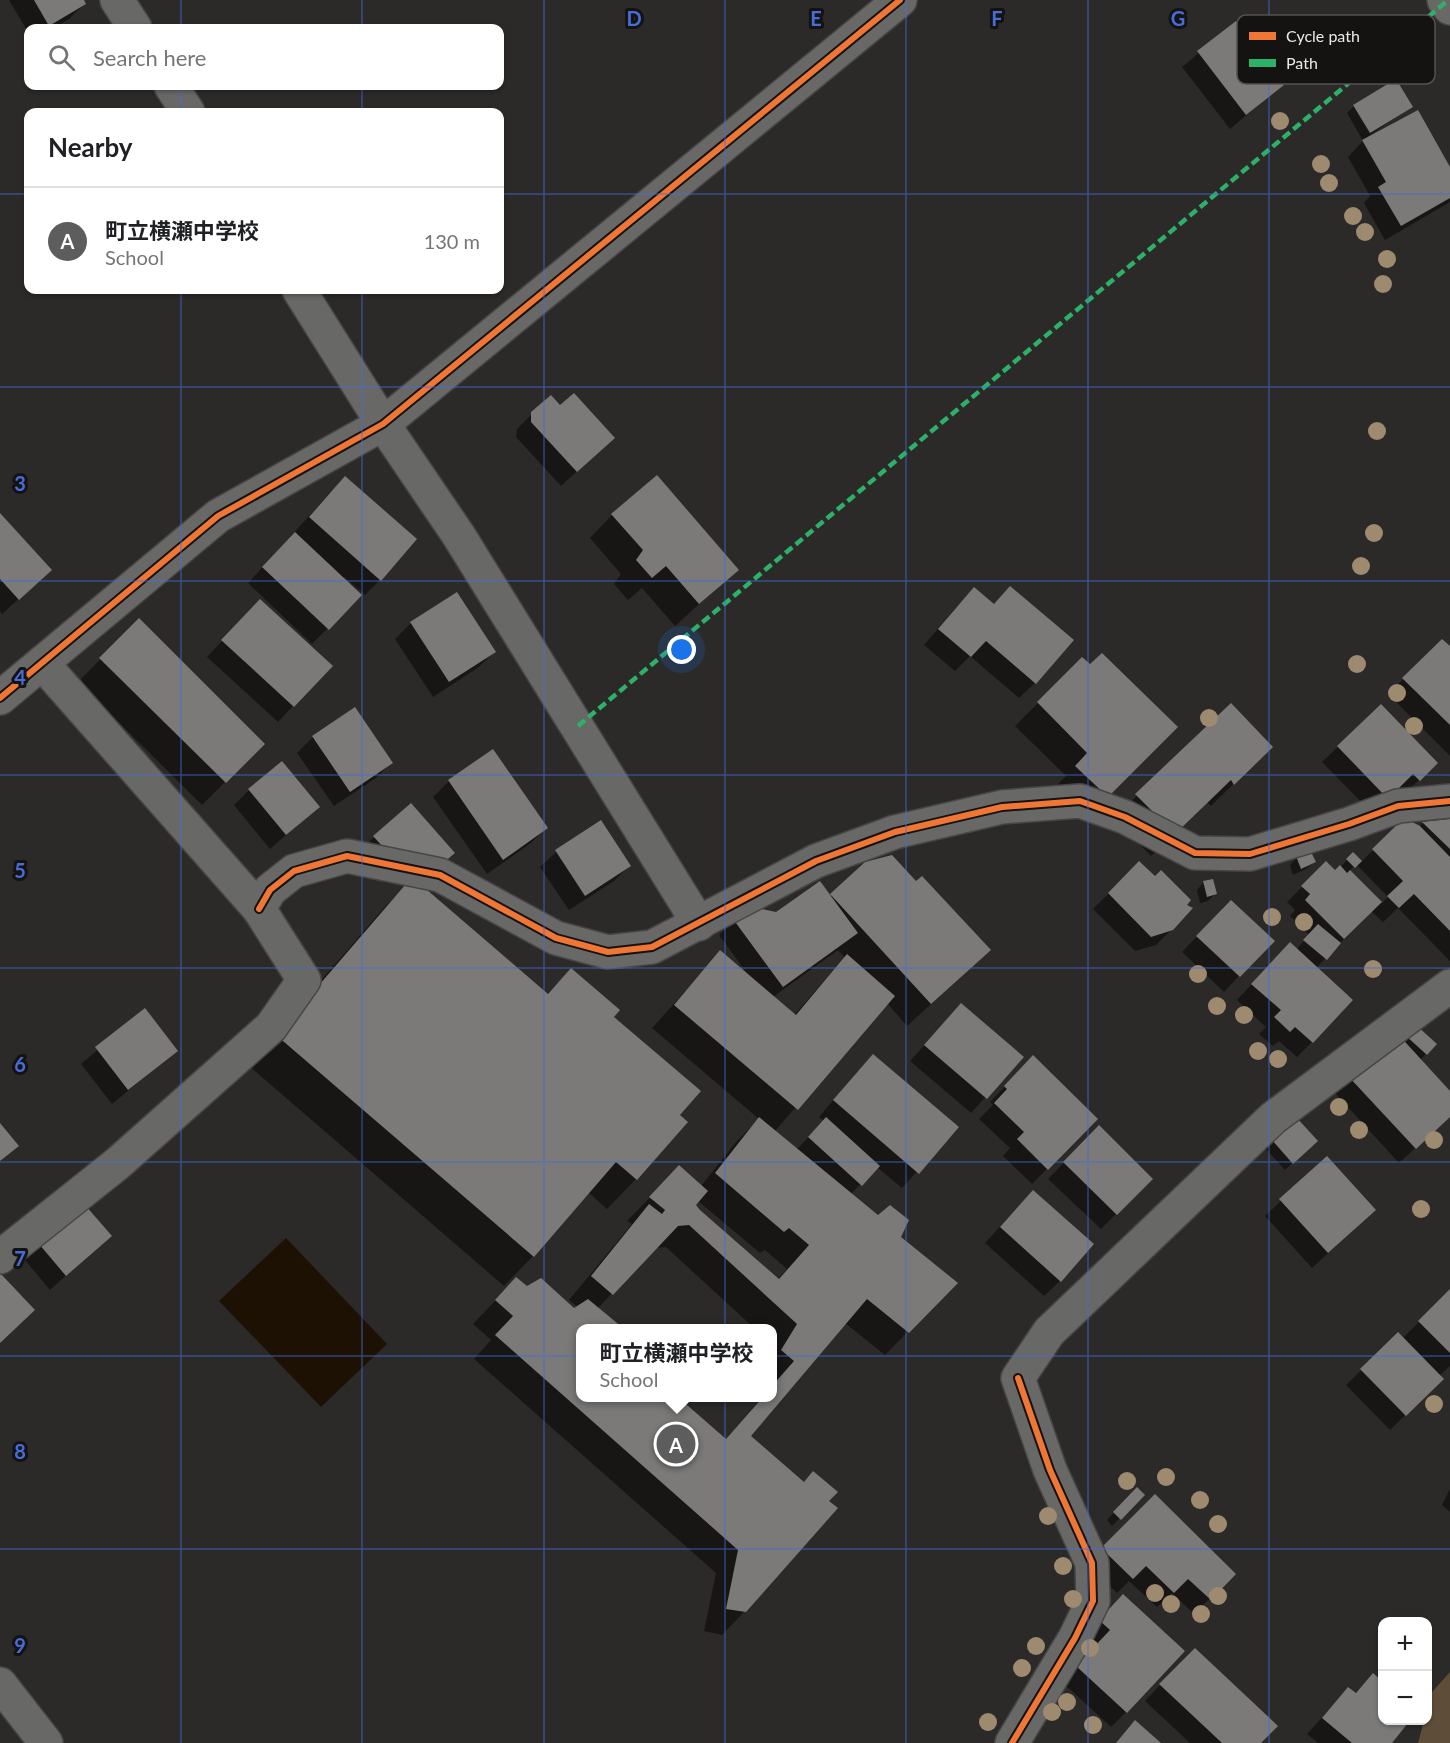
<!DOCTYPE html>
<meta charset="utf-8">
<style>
:root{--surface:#fff;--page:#f6f6f6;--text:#202124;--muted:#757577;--line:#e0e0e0;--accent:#5d5d5e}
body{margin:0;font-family:Lato,"Noto Sans JP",sans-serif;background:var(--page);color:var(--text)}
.controls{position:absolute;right:18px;bottom:18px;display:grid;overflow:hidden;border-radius:12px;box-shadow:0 2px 4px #0004}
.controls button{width:54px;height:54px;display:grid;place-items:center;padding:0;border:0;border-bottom:2px solid var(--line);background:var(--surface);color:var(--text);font:30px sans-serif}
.you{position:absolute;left:682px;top:650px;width:21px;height:21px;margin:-15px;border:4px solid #fff;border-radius:50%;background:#1a73e8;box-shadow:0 0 0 9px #1a73e833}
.badge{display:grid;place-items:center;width:39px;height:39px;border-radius:50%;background:var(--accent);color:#fff;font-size:20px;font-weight:700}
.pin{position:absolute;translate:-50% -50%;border:3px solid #fff;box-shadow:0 2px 6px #0006}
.popup{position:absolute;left:576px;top:1324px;width:201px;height:78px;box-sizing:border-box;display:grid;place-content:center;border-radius:12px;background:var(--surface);filter:drop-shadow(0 2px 4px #0005);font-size:20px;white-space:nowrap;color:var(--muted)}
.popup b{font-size:22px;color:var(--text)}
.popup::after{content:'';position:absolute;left:50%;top:100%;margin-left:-12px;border:12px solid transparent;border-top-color:var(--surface)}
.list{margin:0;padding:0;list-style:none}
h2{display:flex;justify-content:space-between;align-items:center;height:78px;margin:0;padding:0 24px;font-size:26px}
h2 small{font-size:20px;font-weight:400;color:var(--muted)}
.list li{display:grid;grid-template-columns:39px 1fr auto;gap:18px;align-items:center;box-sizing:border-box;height:108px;padding:0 24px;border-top:2px solid var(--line)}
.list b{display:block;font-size:22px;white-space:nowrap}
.list p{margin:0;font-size:20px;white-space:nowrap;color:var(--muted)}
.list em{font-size:20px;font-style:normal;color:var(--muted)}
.icon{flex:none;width:33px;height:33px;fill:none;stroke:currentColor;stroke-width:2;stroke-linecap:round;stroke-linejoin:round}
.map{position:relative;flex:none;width:1450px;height:1743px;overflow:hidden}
.search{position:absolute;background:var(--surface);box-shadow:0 2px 4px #0004;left:24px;top:24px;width:480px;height:66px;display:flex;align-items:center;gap:15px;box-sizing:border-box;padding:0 21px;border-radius:12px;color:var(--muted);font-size:22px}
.panel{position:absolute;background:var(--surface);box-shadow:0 2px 4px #0004;left:24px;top:108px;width:480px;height:186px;border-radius:12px}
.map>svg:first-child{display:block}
</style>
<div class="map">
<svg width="1450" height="1743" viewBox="0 0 1450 1743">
<rect width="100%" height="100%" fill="#2b2a29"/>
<polygon fill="#5e4e39" points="1450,1672 1450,1743 1418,1743 1424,1721 1428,1720 1432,1692"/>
<polygon fill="#1d1104" points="286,1238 387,1344 321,1407 219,1301"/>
<g fill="#0007" fill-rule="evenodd">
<polygon points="9,0 82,0 84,4 69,19 54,28 28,28 28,32"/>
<polygon points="1235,23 1282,85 1230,129 1182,67"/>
<polygon points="1354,106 1411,107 1370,135 1371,137 1450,170 1450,202 1385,240 1364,203 1370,196 1348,157 1363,141 1347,113"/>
<polygon points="560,407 613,438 561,486 516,437 517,429 532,414"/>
<polygon points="330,493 380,580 365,595 344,577 343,579 360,595 312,644 248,583"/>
<polygon points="0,515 34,585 2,614 0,611"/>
<polygon points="612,515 737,570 675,626 642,588 628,600 614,584 621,574 590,538"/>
<polygon points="456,594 494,652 479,667 433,697 395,639 411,623"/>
<polygon points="959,604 1035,683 1019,698 970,656 955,671 924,645"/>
<polygon points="244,617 330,666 278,722 207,657"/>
<polygon points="139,620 263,744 202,805 78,682"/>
<polygon points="1442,641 1450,648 1450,756 1388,694"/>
<polygon points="1082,659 1175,727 1084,819 1053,789 1066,776 1015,726"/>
<polygon points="1231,705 1271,747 1211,806 1207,802 1151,856 1114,818"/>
<polygon points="1381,706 1436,763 1404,795 1397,788 1372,813 1322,762"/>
<polygon points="355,709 391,763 376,778 334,806 297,753 313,737"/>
<polygon points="492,751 546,828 531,843 487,874 433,797 449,781"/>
<polygon points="249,790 318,807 270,849 234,805"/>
<path d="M1404 820 1419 827 1423 823 1450 821V961L1398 908 1383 922 1371 911 1316 968 1312 1042 1297 1057 1279 1041 1273 1046 1259 1034 1266 1027 1237 1000 1275 959 1296 950 1309 935 1290 916 1295 910 1287 902 1326 863 1335 872 1353 854 1361 862ZM1356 864 1388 897 1382 903 1349 871Z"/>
<polygon points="601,823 629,866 614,881 569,910 540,867 556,852"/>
<polygon points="374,837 453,853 359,852"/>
<polygon points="1297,857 1314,862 1306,869 1293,875 1290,865"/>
<path d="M865 863 966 972 907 1026 887 1003 774 1132 796 1150 824 1121 819 1117 858 1071 957 1127 902 1188 877 1167 850 1195 956 1283 885 1355 845 1323 749 1436 827 1502 745 1611 722 1635 704 1631 716 1573 474 1359 491 1340 473 1324 516 1279 526 1288 574 1309 578 1307 569 1300 632 1224 627 1221 657 1190 701 1186 736 1142 759 1119 652 1028 720 953 746 972 719 935 734 920 776 914 830 897ZM838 950 845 958 794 1015 773 997ZM698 1201 760 1253 765 1250 787 1269 777 1280 694 1205ZM666 1247 754 1328H772V1345L775 1348 772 1353V1398H761L725 1440 676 1398H580V1328H620L597 1309 655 1248Z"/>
<polygon points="1139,863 1172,929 1156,945 1135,951 1093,909"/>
<polygon points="412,879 546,995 571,970 612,1017 678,1115 636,1179 607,1209 588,1192 533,1256 504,1286 248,1065 383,909"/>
<polygon points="1204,882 1215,894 1208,901 1200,903 1197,890"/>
<polygon points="1215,917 1272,941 1224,992 1182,952"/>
<polygon points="961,1005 1022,1057 971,1113 910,1061"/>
<polygon points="145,1010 176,1051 112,1104 81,1064"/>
<polygon points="1411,1032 1435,1044 1420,1060 1450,1093 1450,1116 1399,1163 1334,1092"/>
<polygon points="1033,1057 1096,1119 1032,1184 1003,1156 1010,1148 979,1119 993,1105 990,1102"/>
<polygon points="1296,1119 1308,1148 1285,1170 1265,1148"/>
<polygon points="1099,1127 1151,1179 1101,1229 1048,1179"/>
<polygon points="1326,1158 1358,1226 1312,1268 1265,1216"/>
<polygon points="1018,1207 1060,1281 1044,1296 985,1243"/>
<polygon points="110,1236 50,1290 25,1260 40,1245"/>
<polygon points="1450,1291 1450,1366 1439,1376 1442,1379 1390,1430 1346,1385 1398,1334 1402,1339"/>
<polygon points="1137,1489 1143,1495 1112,1526 1107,1520"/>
<polygon points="1450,1489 1450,1512 1442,1505"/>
<polygon points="1155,1496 1234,1574 1194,1614 1172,1593 1157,1607 1129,1581 1117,1593 1087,1564"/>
<polygon points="1123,1596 1126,1712 1111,1727 1062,1682 1096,1646 1085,1636"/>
<polygon points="1179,1665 1259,1743 1190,1743 1145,1701"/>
<polygon points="1373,1675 1382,1683 1382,1720 1390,1743 1318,1743 1307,1734 1348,1689 1354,1694"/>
</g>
<g fill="#7b7a79">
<polygon points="34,0 84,0 86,4 49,26"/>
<polygon points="1236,21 1284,85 1246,115 1197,51"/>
<polygon points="1396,79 1413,107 1370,133 1353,105"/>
<polygon points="1418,110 1450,167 1450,198 1401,226 1378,187 1386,182 1362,140"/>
<polygon points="574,393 615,438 577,472 531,422 531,412 551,395 560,405"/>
<polygon points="657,475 739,570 699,604 666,566 652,578 636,560 643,550 611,514"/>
<polygon points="345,476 417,539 381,581 309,517"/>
<polygon points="0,513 52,570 19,600 0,579"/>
<polygon points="295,532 362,595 329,630 262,567"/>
<polygon points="1010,586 1074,640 1036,684 986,641 971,657 938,629 974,587 994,604"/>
<polygon points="457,592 496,652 449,682 410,622"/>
<polygon points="260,599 333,666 294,707 221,640"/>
<polygon points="139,618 265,744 226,783 99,658"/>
<polygon points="1442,639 1450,646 1450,725 1402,678"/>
<polygon points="1102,653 1178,727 1108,797 1075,766 1087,753 1037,702 1082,657 1090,664"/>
<polygon points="1231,703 1273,747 1234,785 1231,780 1175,834 1135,794"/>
<polygon points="1381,704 1438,763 1420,781 1413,774 1388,799 1337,746"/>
<polygon points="355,707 393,763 350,792 312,736"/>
<polygon points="493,749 548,828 503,860 448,780"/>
<polygon points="282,761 320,807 286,835 248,789"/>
<polygon points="411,803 455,853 443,863 384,848 373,836"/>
<polygon points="1404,818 1420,826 1450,857 1450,931 1414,894 1399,908 1387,896 1403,881 1372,849"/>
<polygon points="1450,819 1450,849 1422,822"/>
<polygon points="601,820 631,866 585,896 555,850"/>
<polygon points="1310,850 1316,862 1301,869 1296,856"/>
<polygon points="1353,852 1362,861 1355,868 1346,859"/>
<polygon points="892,855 916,881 922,876 991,950 931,1004 830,894 865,862"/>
<polygon points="1139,861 1155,876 1161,870 1191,900 1187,905 1193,908 1173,930 1151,937 1108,893"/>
<polygon points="1326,861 1335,870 1340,865 1347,873 1350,870 1382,902 1344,939 1305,900 1310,894 1301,886"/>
<polygon points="412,877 548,994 571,968 620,1010 614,1017 701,1091 680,1115 688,1122 637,1180 616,1162 534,1257 276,1035"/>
<polygon points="1213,879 1217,894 1207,897 1203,881"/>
<polygon points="820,881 858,933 783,987 733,919 757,908 776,912"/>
<polygon points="1231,900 1275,941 1240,977 1196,936"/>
<polygon points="1318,924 1341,943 1327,960 1303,940"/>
<polygon points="1290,942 1353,1000 1313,1043 1295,1027 1290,1032 1274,1017 1281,1010 1251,984"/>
<polygon points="720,950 796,1015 847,954 895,996 798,1110 674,1005"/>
<polygon points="961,1003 1024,1057 987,1099 924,1045"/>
<polygon points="145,1008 178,1051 128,1090 95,1047"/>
<polygon points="1415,1024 1437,1044 1427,1055 1405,1035"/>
<polygon points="1396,1032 1450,1091 1450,1117 1416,1149 1348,1076"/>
<polygon points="873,1054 959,1127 919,1174 833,1100"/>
<polygon points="1033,1055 1098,1119 1048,1170 1017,1139 1024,1132 994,1103 1007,1089 1004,1086"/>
<polygon points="759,1117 878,1215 890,1205 909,1220 901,1237 958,1283 909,1333 867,1299 751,1436 804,1482 813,1471 838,1492 829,1501 838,1508 746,1612 726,1609 738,1550 495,1335 513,1316 495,1300 516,1277 527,1286 541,1278 574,1308 588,1299 623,1328 580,1328 580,1398 679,1398 726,1439 762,1398 772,1398 772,1386 794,1361 781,1350 797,1324 689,1225 678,1226 613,1295 591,1276 649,1204 662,1214 665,1210 649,1197 679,1165 708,1191 696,1205 700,1210 779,1279 809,1245 789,1228 784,1232 715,1173"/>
<polygon points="826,1117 880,1166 862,1186 808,1137"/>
<polygon points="1296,1117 1318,1141 1293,1164 1272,1140"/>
<polygon points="0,1123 19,1146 0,1161"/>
<polygon points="1099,1125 1153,1179 1117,1215 1063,1162"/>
<polygon points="1327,1156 1376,1210 1328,1253 1279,1199"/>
<polygon points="1033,1190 1094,1244 1061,1282 1000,1227"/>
<polygon points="85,1205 112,1236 66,1276 39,1244"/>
<polygon points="0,1273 35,1310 0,1343"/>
<polygon points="1450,1289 1450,1353 1418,1321"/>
<polygon points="1398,1332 1444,1379 1406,1416 1360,1369"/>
<polygon points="1137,1487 1145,1495 1121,1520 1113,1512"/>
<polygon points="1155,1494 1236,1574 1211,1600 1188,1579 1174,1593 1146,1566 1133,1579 1101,1548"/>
<polygon points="1123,1594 1185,1651 1127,1713 1076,1666 1110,1630 1099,1620"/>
<polygon points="1195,1648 1278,1726 1261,1743 1222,1743 1159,1684"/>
<polygon points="1373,1673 1382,1681 1382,1720 1405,1720 1408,1723 1392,1743 1352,1743 1322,1718 1348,1687 1356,1693"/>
<polygon points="1135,1720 1161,1743 1116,1743"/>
</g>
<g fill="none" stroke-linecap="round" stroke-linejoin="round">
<g stroke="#474645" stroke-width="36">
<g id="minor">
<polyline points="117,0 135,28"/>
<polyline points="1444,0 1450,8"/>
<polyline points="171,86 188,112"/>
<polyline points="299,290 383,424 459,536 699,924"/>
<polyline points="0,698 218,516 383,424 900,0"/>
<polyline points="259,909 270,890 294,871 347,856 440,875 556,938 608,952 652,947 816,861 895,832 1002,807 1080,801 1125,817 1195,853 1250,854 1349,824 1398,806 1450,801"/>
<polyline points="0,1257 117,1164 271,1027 304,980 259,909 42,663"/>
<polyline points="0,1684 46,1743"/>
<polyline points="1012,1743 1075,1638 1093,1601 1092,1563 1050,1470 1018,1378 1049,1332 1273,1118 1450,986"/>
</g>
</g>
<use href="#minor" stroke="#686867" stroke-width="33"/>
<polyline stroke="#2db169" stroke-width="4.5" stroke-dasharray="9 4.5" stroke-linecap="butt" points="578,726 1446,2"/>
<g stroke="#141312" stroke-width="10">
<g id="cycleway">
<polyline points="0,698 218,516 383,424 900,0"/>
<polyline points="259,909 270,890 294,871 347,856 440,875 556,938 608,952 652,947 816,861 895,832 1002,807 1080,801 1125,817 1195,853 1250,854 1349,824 1398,806 1450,801"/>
<polyline points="1012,1743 1075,1638 1093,1601 1092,1563 1050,1470 1018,1378"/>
</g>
</g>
<use href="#cycleway" stroke="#f07635" stroke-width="6"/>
</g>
<g fill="#9d8a6f">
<circle cx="1280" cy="121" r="9"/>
<circle cx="1321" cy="164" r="9"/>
<circle cx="1329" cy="183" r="9"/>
<circle cx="1353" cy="216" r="9"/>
<circle cx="1365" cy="232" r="9"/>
<circle cx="1387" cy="259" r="9"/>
<circle cx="1383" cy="284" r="9"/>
<circle cx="1377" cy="431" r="9"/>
<circle cx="1374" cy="533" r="9"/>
<circle cx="1361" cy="566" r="9"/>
<circle cx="1357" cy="664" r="9"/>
<circle cx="1397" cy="693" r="9"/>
<circle cx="1209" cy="718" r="9"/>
<circle cx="1414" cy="726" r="9"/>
<circle cx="1272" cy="917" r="9"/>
<circle cx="1304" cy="922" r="9"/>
<circle cx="1373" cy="969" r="9"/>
<circle cx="1198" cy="974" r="9"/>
<circle cx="1217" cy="1006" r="9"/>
<circle cx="1244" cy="1015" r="9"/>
<circle cx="1258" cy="1051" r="9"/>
<circle cx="1278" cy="1059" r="9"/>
<circle cx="1339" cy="1107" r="9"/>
<circle cx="1359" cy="1130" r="9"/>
<circle cx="1434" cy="1140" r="9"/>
<circle cx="1421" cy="1209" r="9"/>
<circle cx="1434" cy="1404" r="9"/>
<circle cx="1166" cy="1477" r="9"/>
<circle cx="1127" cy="1481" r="9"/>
<circle cx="1200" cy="1500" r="9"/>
<circle cx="1048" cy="1516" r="9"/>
<circle cx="1218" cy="1524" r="9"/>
<circle cx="1063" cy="1566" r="9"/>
<circle cx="1155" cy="1593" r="9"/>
<circle cx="1218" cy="1596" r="9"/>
<circle cx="1073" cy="1599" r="9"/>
<circle cx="1171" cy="1604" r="9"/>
<circle cx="1201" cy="1614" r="9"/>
<circle cx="1036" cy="1646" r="9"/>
<circle cx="1090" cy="1648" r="9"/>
<circle cx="1022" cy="1668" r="9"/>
<circle cx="1067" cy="1702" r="9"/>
<circle cx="1052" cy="1712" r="9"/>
<circle cx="988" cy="1722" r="9"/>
<circle cx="1093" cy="1725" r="9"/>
</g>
<path fill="none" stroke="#466ddb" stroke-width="1.5" stroke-opacity="0.55" d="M181 0V28M362 0V28M544 0V1743M725 0V1743M906 0V1743M1088 0V1743M1269 0V1743M181 86V112M362 86V112M0 194H28M500 194H1450M181 290V1743M362 290V1743M0 387H1450M0 581H1450M0 775H1450M0 968H1450M0 1162H1450M0 1356H1450M0 1549H1450"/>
<rect x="1237" y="15" width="198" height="69" rx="9" fill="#141312" stroke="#545352" stroke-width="1.5"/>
<rect x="1249" y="32" width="27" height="8" fill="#f07635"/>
<rect x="1249" y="59" width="27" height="8" fill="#2db169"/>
<g font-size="16" fill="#eae9e7">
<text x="1286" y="42">Cycle path</text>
<text x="1286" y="69">Path</text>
</g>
<g font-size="20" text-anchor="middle" font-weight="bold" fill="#466ddb" stroke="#141312" stroke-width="6" stroke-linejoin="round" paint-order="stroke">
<text x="634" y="26">D</text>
<text x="816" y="26">E</text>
<text x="997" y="26">F</text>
<text x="1178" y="26">G</text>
<text x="20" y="491">3</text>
<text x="20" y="685">4</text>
<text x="20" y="878">5</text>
<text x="20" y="1072">6</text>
<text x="20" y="1266">7</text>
<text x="20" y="1459">8</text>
<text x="20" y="1653">9</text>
</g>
</svg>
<div class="controls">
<button>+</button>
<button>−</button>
</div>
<div class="you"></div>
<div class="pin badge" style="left:676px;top:1444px">A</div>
<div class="popup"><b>町立横瀬中学校</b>School</div>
<div class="search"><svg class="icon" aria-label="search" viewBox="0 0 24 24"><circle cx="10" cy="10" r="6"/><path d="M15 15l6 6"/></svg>Search here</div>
<section class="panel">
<h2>Nearby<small></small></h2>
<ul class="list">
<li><span class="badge">A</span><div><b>町立横瀬中学校</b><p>School</p></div><em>130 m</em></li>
</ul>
</section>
</div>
